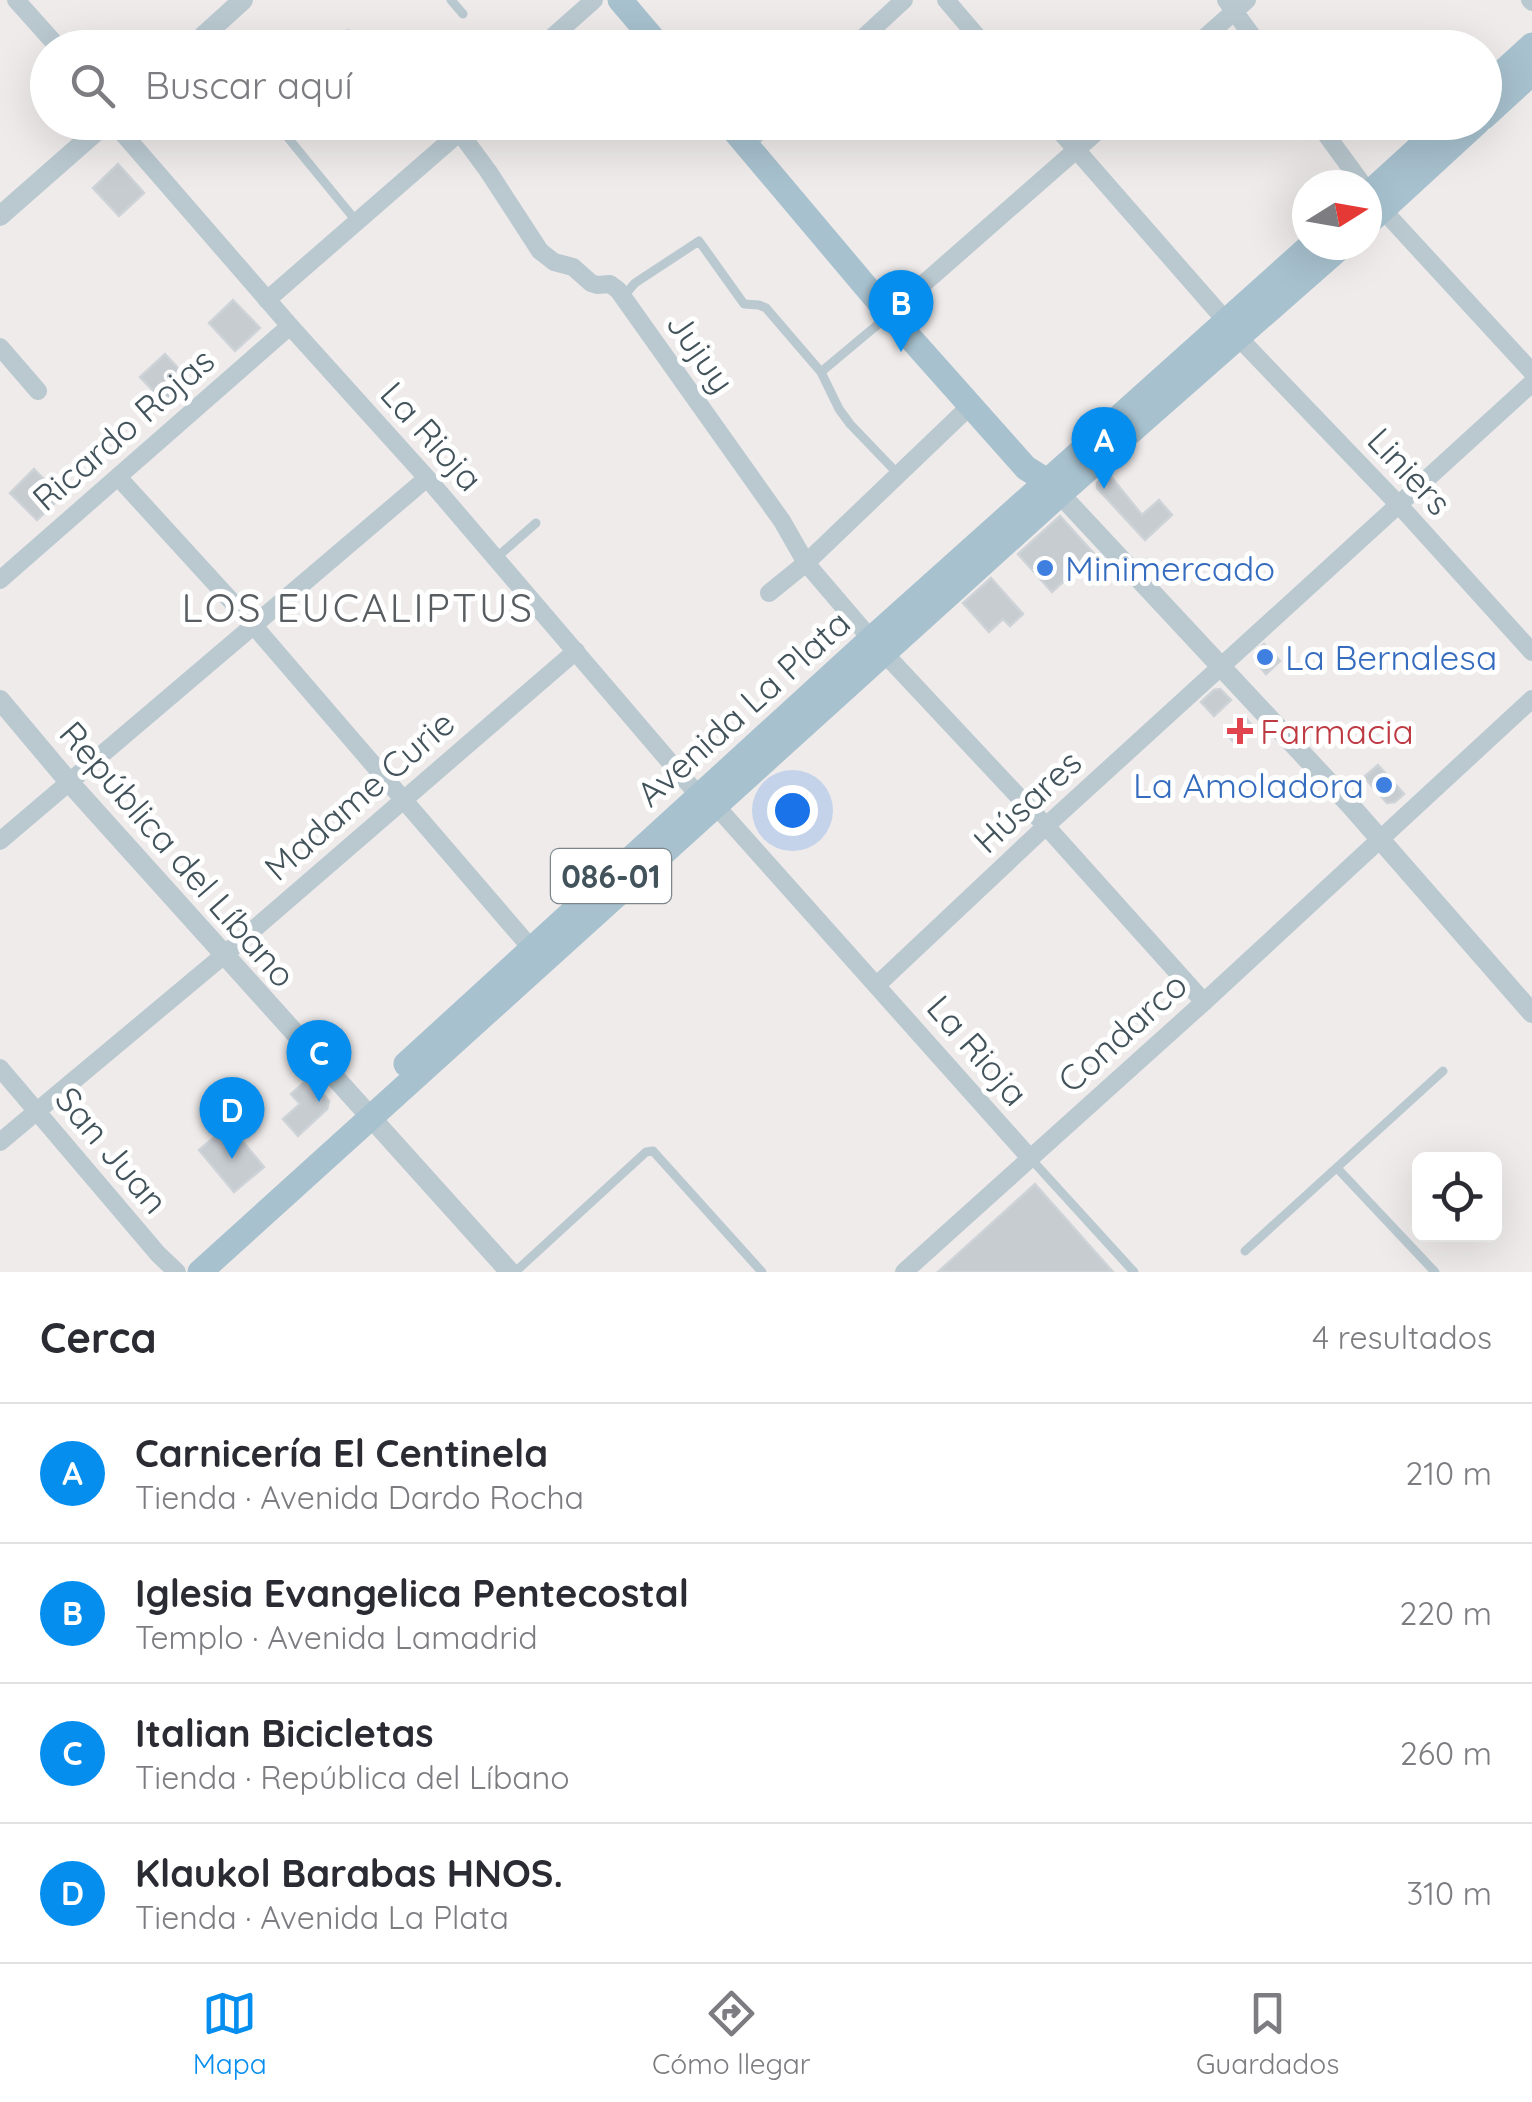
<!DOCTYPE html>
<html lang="es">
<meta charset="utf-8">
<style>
:root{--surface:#fff;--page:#f2f2f3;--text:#2b2b33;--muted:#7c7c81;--line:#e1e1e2;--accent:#058eee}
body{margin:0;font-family:Quicksand,sans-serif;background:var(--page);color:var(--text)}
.controls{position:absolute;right:30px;bottom:30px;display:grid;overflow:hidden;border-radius:15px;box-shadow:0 10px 40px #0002}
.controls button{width:90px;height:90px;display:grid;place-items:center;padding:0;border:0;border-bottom:2px solid var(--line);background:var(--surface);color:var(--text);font:50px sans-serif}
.compass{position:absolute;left:1292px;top:170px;width:90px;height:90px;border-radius:50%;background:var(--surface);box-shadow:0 10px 40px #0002;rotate:79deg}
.you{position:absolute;left:792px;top:810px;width:35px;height:35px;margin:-25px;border:8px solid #fff;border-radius:50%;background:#1a73e8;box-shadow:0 0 0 15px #1a73e833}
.badge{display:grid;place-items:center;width:65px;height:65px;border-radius:50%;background:var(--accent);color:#fff;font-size:32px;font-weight:700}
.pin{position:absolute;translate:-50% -82px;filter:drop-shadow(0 2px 5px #0008)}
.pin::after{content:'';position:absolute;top:52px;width:35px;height:30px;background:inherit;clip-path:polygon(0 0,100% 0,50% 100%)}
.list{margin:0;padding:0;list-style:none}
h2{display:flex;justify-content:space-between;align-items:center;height:130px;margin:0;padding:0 40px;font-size:42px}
h2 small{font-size:32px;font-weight:400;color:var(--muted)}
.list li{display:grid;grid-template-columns:65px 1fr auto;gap:30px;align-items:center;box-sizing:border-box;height:140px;padding:0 40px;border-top:2px solid var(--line)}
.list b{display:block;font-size:38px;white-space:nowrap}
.list p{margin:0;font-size:32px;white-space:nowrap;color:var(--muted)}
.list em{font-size:32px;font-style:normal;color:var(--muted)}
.icon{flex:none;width:55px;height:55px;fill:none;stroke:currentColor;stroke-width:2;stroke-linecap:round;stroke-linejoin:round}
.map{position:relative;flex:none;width:1532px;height:1272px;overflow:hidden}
.search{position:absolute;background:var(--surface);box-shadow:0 10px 40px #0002;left:30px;right:30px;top:30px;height:110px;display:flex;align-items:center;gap:25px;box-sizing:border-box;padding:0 35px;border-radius:55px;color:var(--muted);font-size:38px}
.sheet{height:690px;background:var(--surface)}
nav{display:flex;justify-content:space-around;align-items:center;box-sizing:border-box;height:140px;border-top:2px solid var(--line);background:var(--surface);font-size:28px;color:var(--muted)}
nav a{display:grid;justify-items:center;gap:5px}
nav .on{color:var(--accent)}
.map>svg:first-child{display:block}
</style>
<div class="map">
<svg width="1532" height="1272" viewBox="0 0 1532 1272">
<rect width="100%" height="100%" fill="#efebeb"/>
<g fill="#c7ccd1" stroke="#ced3d8" stroke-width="2.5">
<polygon points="118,164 144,193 119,216 93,188"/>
<polygon points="233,300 260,328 235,351 209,323"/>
<polygon points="165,354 191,382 167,405 140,377"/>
<polygon points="34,469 61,497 37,520 10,493"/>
<polygon points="1108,473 1142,515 1159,500 1172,515 1145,540 1097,488 1097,483"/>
<polygon points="1060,516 1107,568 1090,584 1077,569 1052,592 1018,554"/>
<polygon points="991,578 1023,614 1010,626 1003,619 989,632 963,603"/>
<polygon points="1264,644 1280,661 1266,674 1254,660 1255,653"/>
<polygon points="1220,689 1231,700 1214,716 1201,702 1214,690"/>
<polygon points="1245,717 1255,729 1236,745 1226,733"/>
<polygon points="1378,765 1404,794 1395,802 1387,803 1364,777"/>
<polygon points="309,1078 329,1101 327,1109 298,1136 283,1119 300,1104 291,1094"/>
<polygon points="229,1125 264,1167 234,1192 199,1150"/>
<polygon points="1035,1184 1113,1272 938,1272"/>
</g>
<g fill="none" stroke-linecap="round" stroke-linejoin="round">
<g stroke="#bac9d0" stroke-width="9">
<polyline points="451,0 463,14"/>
<polyline points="332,48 348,34"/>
<polyline points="275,122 357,222"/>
<polyline points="623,297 635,283 699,241 744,304 759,305 766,308 821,372 839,409 850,424 899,475"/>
<polyline points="821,372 888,316"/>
<polyline points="496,558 536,523"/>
<polyline points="1031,1159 1134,1272"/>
<polyline points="1337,1168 1435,1272"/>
<polyline points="1245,1251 1443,1071"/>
<polyline points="515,1272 646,1152 653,1151 762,1272"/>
</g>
<g stroke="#bac9d0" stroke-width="18">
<polyline points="16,0 59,48"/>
<polyline points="946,0 987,48"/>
<polyline points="1226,0 1261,48"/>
<polyline points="1530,0 1532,2"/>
<polyline points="540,48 594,0"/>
<polyline points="852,48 904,0"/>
<polyline points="1193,48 1247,0"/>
<polyline points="113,122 290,326 427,478 699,796"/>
<polyline points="452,122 488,171 540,251 554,262 573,267 591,283 597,285 610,284 618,290 782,521 806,563 871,639"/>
<polyline points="1052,122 1226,321"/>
<polyline points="1317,122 1363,185"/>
<polyline points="746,144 769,122"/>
<polyline points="1383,210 1532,372"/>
<polyline points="267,300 460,132"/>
<polyline points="889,314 1108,122"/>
<polyline points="1238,337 1399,505 1532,652"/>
<polyline points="0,347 38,391"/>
<polyline points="118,477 255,627 531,948"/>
<polyline points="0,580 290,326"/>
<polyline points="769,593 806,563 970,406"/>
<polyline points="885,654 1046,826 1204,1002"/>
<polyline points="716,806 1031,1159"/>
<polyline points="0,841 427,478"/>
<polyline points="877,985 1046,826 1532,383"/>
<polyline points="0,1068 158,1254 177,1272"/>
<polyline points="0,1142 224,955 576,651"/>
<polyline points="904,1272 1204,1002 1532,699"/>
</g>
<g stroke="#bac9d0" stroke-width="20">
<polyline points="190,48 243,0"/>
<polyline points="0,216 107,122"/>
<polyline points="1060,494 1351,806 1532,1013"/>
<polyline points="0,700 69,782 510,1272"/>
</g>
<g stroke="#a7c1ce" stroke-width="25">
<polyline points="620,0 661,48"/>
<polyline points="1484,89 1532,45"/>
<polyline points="1484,117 1532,73"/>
<polyline points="727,122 889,314 1026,468 1047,481 1056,490"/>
<polyline points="1367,195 1447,122"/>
<polyline points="1367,224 1478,122"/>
<polyline points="406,1064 871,639 1311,245"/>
<polyline points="200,1272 1060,494 1343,245"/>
</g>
</g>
<g fill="#3f7fe0" stroke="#fff" stroke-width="4">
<circle cx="1045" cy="568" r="10"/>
<circle cx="1265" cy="657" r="10"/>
<circle cx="1384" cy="785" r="10"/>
</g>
<path fill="#e0444e" stroke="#fff" stroke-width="4" d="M1235 716h10v10h10v10h-10v10h-10v-10h-10v-10h10z"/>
<g text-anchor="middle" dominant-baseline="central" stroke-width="10" stroke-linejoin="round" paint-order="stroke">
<rect fill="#fff" stroke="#7b878c" stroke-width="2.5" x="551" y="849" width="120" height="54" rx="8"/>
<g font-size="32" font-weight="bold" fill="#42535b">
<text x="611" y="876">086-01</text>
</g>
<g font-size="35" fill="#42535b" stroke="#fff">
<text transform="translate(701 352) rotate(55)">Jujuy</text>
<text transform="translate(123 429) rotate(-41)">Ricardo Rojas</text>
<text transform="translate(432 436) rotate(48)">La Rioja</text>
<text transform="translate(1410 471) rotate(47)">Liniers</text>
<text transform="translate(743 708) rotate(-42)">Avenida La Plata</text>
<text transform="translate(359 795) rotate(-41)">Madame Curie</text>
<text transform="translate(1027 801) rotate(-43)">Húsares</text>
<text transform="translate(178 854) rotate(49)">República del Líbano</text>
<text transform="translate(1122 1032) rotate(-42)">Condarco</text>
<text transform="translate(978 1050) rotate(49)">La Rioja</text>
<text transform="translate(112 1150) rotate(50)">San Juan</text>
</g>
<g font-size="35" fill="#366cbe" stroke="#fff" text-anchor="start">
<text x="1065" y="568">Minimercado</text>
<text x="1285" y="657">La Bernalesa</text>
<text x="1364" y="785" text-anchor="end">La Amoladora</text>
</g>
<g font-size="35" fill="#be3a42" stroke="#fff" text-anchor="start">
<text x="1260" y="731">Farmacia</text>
</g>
<g font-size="40" letter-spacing="2.5" fill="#575d61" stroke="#fff">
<text x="358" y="607">LOS EUCALIPTUS</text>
</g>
</g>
</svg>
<div class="controls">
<button><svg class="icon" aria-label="locate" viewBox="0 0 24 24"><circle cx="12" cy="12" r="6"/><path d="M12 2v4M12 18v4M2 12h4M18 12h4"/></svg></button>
</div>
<svg class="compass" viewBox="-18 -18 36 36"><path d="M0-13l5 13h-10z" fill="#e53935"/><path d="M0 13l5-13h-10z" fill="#7c7c81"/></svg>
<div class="you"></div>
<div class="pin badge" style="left:1104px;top:489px">A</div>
<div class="pin badge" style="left:901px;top:352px">B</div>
<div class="pin badge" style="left:319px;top:1102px">C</div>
<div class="pin badge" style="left:232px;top:1159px">D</div>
<div class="search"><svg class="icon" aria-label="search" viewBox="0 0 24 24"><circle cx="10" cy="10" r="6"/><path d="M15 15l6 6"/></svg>Buscar aquí</div>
</div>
<section class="sheet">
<h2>Cerca<small>4 resultados</small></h2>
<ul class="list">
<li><span class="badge">A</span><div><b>Carnicería El Centinela</b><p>Tienda · Avenida Dardo Rocha</p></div><em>210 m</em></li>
<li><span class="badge">B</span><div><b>Iglesia Evangelica Pentecostal</b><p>Templo · Avenida Lamadrid</p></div><em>220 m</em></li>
<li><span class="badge">C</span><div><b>Italian Bicicletas</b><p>Tienda · República del Líbano</p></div><em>260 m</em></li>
<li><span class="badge">D</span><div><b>Klaukol Barabas HNOS.</b><p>Tienda · Avenida La Plata</p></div><em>310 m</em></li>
</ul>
</section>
<nav>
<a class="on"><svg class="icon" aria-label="map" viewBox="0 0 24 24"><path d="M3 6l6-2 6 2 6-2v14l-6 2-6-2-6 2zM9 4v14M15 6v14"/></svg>Mapa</a>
<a><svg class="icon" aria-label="directions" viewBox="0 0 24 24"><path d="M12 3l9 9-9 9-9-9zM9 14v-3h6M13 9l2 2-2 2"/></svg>Cómo llegar</a>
<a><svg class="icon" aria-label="saved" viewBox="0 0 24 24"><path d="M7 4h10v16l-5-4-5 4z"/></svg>Guardados</a>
</nav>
